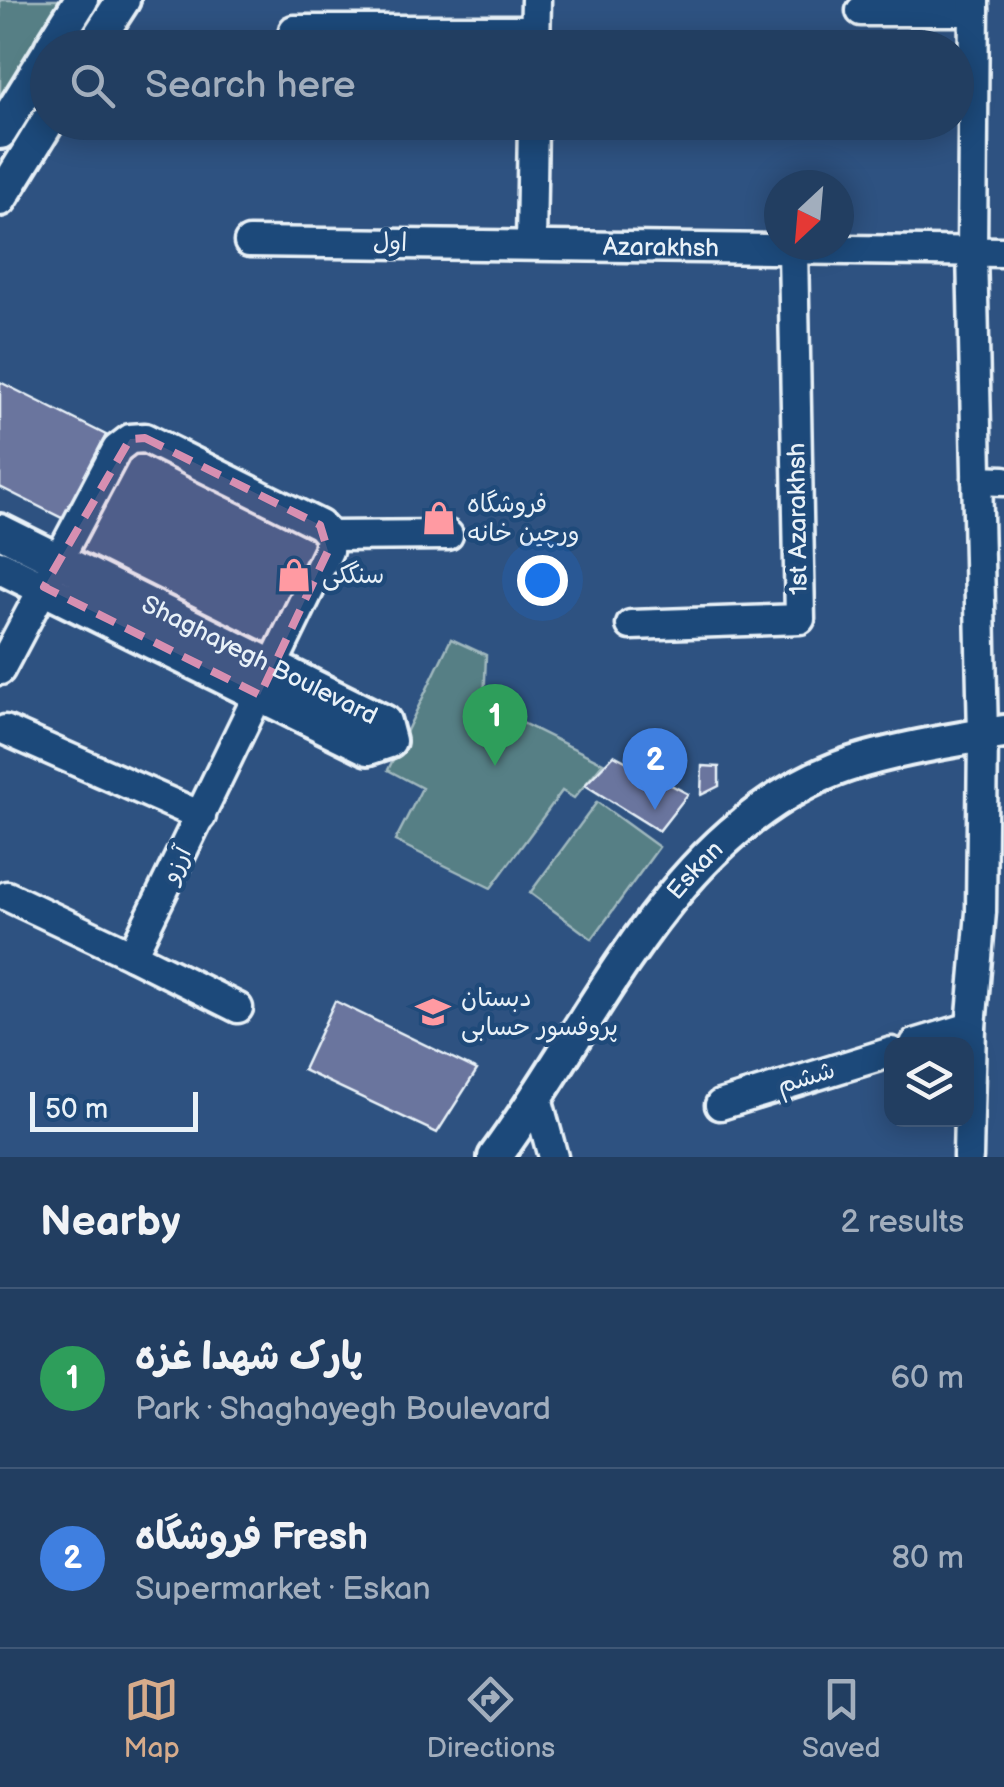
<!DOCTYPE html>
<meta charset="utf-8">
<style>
:root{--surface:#223e61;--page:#2e496a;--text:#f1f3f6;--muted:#a2aebd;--line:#3f5776;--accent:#d6ab8b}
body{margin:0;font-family:"Balsamiq Sans","Playpen Sans Arabic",sans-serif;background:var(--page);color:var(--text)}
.controls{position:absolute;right:30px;bottom:30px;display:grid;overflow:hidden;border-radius:20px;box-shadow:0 5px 25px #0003}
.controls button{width:90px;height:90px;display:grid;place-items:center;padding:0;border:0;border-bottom:2px solid var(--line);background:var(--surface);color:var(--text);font:50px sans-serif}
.compass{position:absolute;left:764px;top:170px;width:90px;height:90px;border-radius:50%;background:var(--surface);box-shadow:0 5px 25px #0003;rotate:206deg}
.scale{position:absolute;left:30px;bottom:25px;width:168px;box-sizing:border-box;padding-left:10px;border:5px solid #e8f1f8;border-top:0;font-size:28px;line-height:35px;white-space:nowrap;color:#e8f1f8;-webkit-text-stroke:8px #1f4a7a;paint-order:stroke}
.you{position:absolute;left:542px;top:580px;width:35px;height:35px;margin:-25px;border:8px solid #fff;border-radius:50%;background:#1a73e8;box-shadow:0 0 0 15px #1a73e833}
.badge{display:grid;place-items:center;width:65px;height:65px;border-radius:50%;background:var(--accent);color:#fff;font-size:32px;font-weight:700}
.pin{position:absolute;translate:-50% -82px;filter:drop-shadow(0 2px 5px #0008)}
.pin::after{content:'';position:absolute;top:52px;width:35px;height:30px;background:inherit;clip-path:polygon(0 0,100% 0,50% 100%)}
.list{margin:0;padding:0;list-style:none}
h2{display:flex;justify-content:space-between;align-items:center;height:130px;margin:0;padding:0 40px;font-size:42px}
h2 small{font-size:32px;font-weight:400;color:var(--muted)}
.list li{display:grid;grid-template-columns:65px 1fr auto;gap:30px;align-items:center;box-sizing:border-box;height:180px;padding:0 40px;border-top:2px solid var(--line)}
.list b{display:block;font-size:38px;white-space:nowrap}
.list p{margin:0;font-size:32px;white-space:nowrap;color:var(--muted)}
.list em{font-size:32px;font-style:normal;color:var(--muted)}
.icon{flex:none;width:55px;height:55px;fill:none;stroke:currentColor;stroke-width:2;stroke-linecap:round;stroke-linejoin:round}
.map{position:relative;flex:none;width:1004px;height:1157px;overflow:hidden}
.search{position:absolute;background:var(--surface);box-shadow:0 5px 25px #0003;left:30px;right:30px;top:30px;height:110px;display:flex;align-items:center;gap:25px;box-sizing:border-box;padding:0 35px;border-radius:55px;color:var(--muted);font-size:38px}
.sheet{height:490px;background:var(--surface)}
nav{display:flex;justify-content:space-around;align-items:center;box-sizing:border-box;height:140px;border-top:2px solid var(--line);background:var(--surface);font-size:28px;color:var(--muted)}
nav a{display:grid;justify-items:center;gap:5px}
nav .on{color:var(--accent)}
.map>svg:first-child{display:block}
</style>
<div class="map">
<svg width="1004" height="1157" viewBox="0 0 1004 1157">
<rect width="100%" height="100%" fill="#2e5281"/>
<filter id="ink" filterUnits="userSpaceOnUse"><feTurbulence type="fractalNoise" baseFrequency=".01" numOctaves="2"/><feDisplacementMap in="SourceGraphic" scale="20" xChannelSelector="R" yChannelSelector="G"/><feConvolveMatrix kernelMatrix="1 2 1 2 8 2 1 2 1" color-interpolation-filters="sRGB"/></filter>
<g filter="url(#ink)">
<g fill="#577f85" stroke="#a0b8be" stroke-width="2.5">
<polygon points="0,0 63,0 0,102"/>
<polygon points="451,639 486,655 484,704 603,763 574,798 562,791 491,888 395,841 422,788 388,770"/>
<polygon points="597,802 659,847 592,939 530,893"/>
</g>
<g fill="#6a749e" stroke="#e8f1f8" stroke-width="2.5">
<polygon points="0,382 106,435 64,519 0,487"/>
<polygon points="614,755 688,794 659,831 585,785"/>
<polygon points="702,766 719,767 719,786 701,795"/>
<polygon points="335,1001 477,1070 437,1133 303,1070"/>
</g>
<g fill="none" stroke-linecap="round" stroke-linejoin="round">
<g stroke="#e8f1f8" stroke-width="35">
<g id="minor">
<polyline points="861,11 974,11"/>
<polyline points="294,30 535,30"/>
<polyline points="535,48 536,0"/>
<path id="s1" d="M249 242 1004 252"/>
<polyline points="531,245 533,122"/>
<polyline points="977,480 1004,481"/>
<polyline points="330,536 448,535"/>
<polyline points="631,625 800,619 793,249"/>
<polyline points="0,670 117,449 130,439 145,438 320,525 330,536 328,551 132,955 238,1008"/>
<polyline points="5,730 201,816"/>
<polyline points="7,896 132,955"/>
<polyline points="915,1044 971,1027"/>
<polyline points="536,1094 553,1157"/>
<polyline points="720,1105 892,1052"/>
<polyline points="968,1157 971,1027 981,912 983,735 972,252 974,0"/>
</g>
</g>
<g stroke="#e8f1f8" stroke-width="40">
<g id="tertiary">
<polyline points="51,48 81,0"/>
<polyline points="92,48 123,0"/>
<polyline points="0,132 48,54"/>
<polyline points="0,199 48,121"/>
<path id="s2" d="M0 531 384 722 389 741 368 748 0 567"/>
<path id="s3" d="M495 1157C595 1023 668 836 834 770 876 753 958 739 1004 732"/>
</g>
</g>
<use href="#minor" stroke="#1f4a7a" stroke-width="28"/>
<use href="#tertiary" stroke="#1f4a7a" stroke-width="32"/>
</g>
</g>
<path fill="#d78fb1" fill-opacity="0.2" stroke="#d78fb1" stroke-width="8" stroke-dasharray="20 12" stroke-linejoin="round" d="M145 438 320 525 328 551 260 695 44 587 130 439Z"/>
<defs>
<g id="shop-bare" transform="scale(2.7)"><path d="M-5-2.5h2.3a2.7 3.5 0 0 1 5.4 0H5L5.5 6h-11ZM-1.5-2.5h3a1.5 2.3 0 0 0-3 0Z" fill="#ff9aa2" stroke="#1f4a7a" stroke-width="2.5" paint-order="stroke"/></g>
<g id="school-bare" transform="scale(2.7)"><path d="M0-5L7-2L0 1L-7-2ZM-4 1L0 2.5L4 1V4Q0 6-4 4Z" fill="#ff9aa2" stroke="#1f4a7a" stroke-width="2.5" paint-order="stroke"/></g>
</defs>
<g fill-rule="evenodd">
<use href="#shop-bare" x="439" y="518"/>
<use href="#shop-bare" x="294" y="575"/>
<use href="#school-bare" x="433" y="1012"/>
</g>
<g text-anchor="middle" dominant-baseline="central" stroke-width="9" stroke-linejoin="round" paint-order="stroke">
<g font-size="25" fill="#e8f1f8" stroke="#1f4a7a">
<text transform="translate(390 243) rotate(1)">اول</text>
<text stroke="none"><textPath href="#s1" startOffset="412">Azarakhsh</textPath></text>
<text transform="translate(798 519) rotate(-91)">1st Azarakhsh</text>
<text stroke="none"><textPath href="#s2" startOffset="290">Shaghayegh Boulevard</textPath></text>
<text transform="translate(177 865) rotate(-64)">آرزو</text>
<text stroke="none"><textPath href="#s3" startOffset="350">Eskan</textPath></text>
<text transform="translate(806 1078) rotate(-17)">ششم</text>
</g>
<g font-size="25" fill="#e8f1f8" stroke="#1f4a7a" text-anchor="start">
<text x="467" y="504">فروشگاه<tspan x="467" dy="29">ورچین خانه</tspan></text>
<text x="322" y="575">سنگکی</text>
<text x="461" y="998">دبستان<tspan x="461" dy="29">پروفسور حسابی</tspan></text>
</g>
</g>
</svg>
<div class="controls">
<button><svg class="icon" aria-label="layers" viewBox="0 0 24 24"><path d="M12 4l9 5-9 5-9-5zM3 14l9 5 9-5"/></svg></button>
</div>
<svg class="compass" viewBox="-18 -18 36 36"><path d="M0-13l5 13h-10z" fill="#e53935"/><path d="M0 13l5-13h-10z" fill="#a2aebd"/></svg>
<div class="scale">50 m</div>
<div class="you"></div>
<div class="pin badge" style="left:495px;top:766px;background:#2e9e5b">1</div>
<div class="pin badge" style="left:655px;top:810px;background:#3f7fe0">2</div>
<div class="search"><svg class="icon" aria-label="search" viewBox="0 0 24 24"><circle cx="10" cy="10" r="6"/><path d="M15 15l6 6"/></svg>Search here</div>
</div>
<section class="sheet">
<h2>Nearby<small>2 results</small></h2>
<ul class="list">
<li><span class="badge" style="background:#2e9e5b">1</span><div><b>پارک شهدا غزه</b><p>Park · Shaghayegh Boulevard</p></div><em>60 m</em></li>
<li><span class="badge" style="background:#3f7fe0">2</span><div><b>فروشگاه Fresh</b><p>Supermarket · Eskan</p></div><em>80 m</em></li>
</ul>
</section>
<nav>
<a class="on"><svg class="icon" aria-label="map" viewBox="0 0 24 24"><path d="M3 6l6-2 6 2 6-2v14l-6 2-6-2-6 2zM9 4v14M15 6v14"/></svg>Map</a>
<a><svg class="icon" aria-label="directions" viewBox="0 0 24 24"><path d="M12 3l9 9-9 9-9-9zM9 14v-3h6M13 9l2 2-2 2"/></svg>Directions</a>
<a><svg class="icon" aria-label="saved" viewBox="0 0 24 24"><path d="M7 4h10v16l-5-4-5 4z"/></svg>Saved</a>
</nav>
